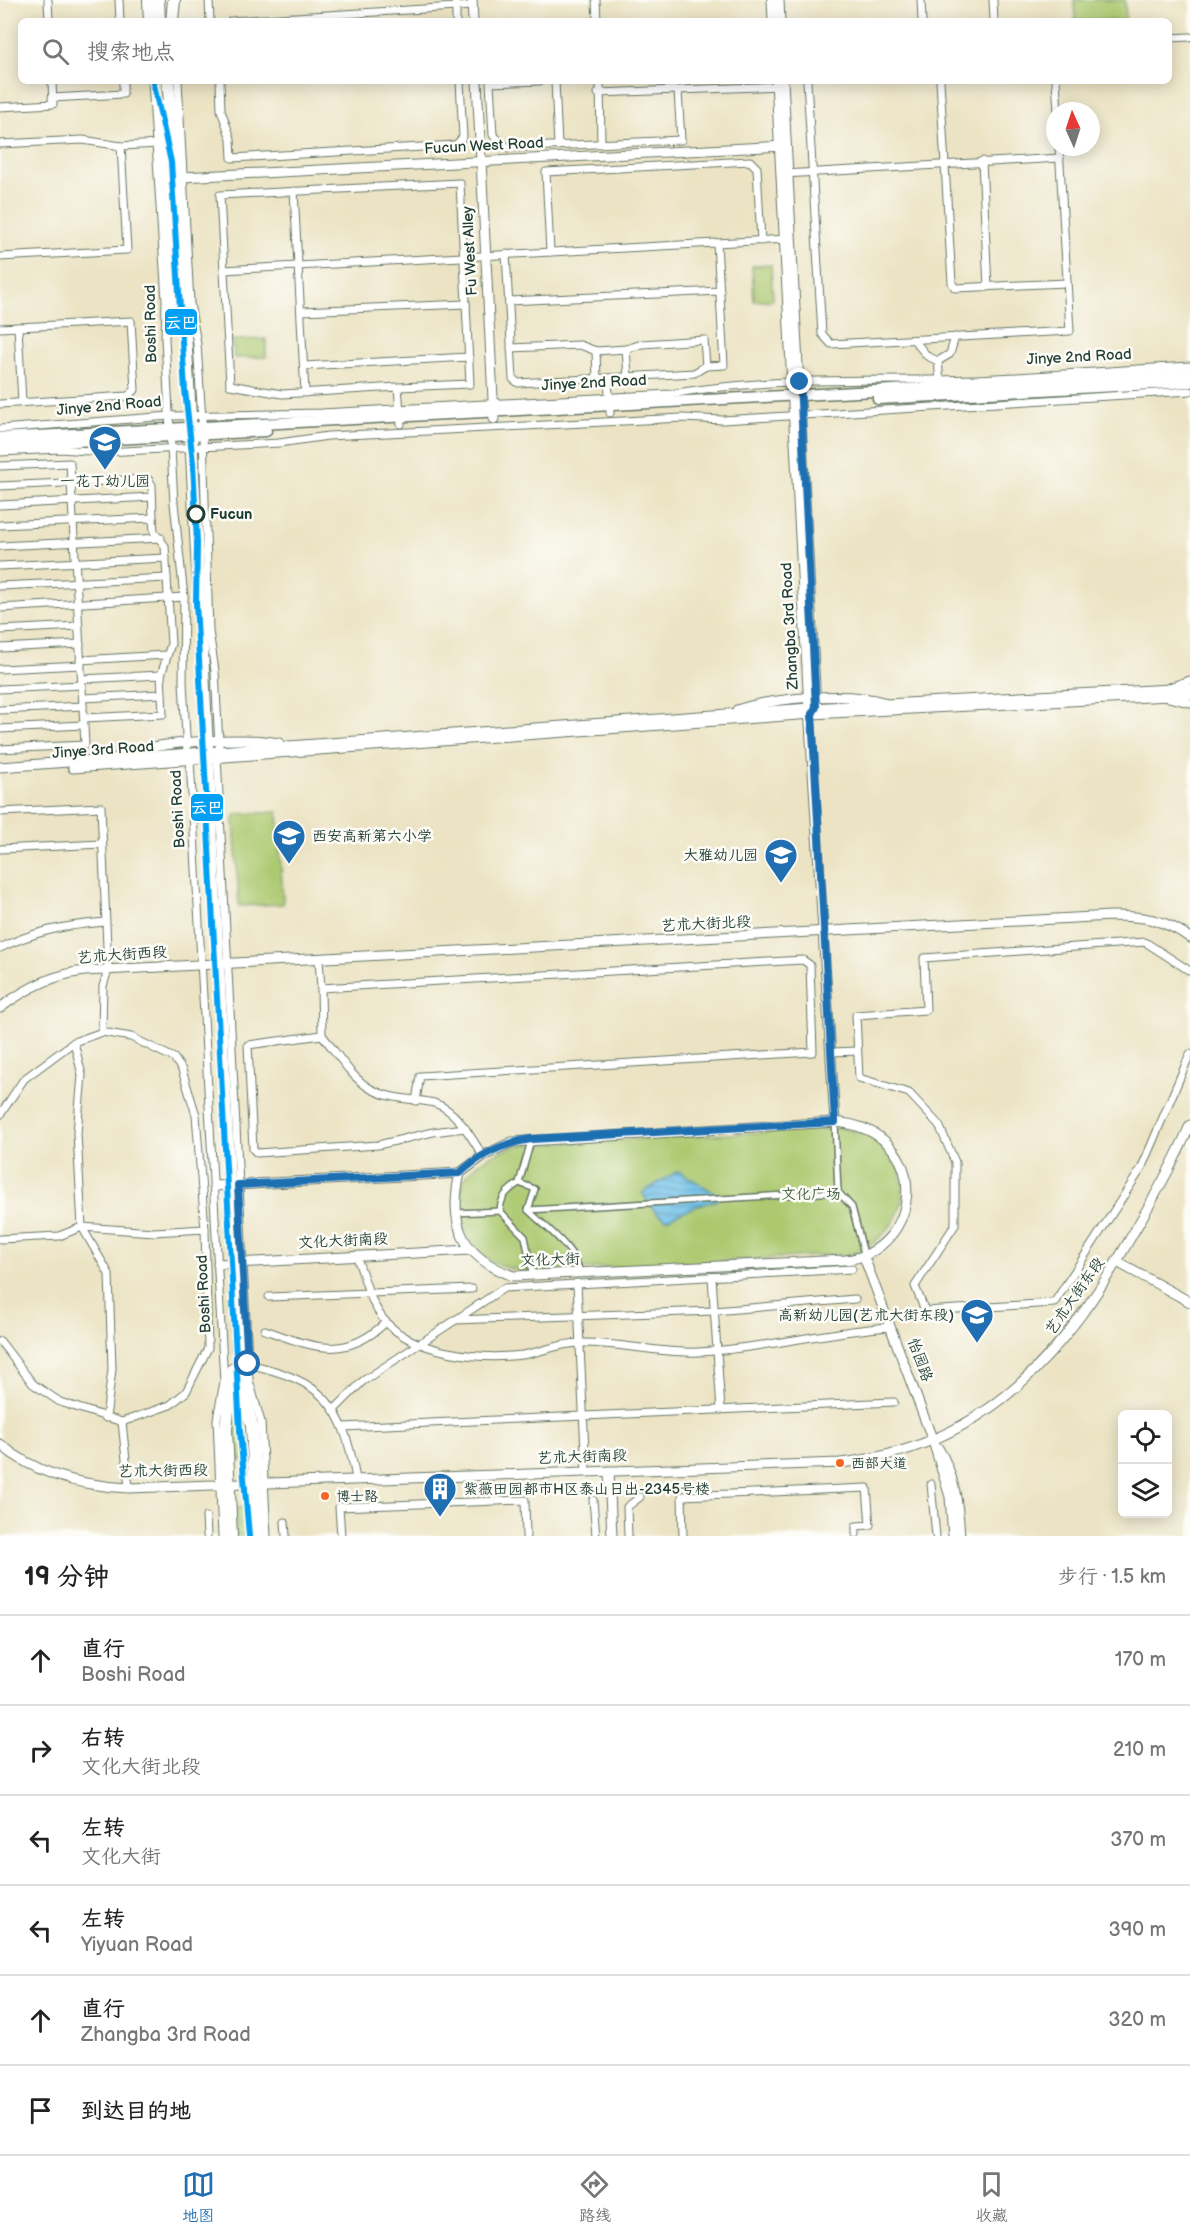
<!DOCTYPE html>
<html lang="zh">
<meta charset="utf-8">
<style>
:root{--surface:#fff;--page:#f6f6f6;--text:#222;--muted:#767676;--line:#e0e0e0;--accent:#1f6fb2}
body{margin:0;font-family:"Balsamiq Sans","LXGW WenKai TC",sans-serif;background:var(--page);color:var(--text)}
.controls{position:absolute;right:18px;bottom:18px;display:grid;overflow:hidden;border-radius:9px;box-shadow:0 3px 15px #0003}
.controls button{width:54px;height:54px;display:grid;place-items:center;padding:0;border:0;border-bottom:2px solid var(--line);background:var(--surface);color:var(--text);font:30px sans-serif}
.compass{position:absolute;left:1046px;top:102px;width:54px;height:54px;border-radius:50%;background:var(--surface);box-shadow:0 3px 15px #0003;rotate:357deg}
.stop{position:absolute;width:18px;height:18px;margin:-14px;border:4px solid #1f6fb2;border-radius:50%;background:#fff}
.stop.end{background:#1f6fb2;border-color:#fff;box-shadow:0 2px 6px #0008}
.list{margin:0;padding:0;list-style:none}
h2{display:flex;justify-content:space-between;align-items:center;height:78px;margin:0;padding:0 24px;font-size:26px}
h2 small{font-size:20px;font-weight:400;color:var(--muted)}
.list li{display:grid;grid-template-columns:39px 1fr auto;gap:18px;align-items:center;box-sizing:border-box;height:90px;padding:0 24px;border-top:2px solid var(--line)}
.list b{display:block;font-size:22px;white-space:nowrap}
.list p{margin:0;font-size:20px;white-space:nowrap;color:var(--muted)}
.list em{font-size:20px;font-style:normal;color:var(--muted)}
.icon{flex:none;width:33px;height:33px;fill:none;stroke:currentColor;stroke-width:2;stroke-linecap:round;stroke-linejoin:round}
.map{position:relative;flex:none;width:1190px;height:1536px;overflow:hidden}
.search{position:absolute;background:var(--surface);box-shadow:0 3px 15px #0003;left:18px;right:18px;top:18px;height:66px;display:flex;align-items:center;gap:15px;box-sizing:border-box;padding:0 21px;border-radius:9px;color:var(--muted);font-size:22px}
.sheet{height:618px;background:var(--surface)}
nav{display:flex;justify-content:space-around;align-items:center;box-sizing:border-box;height:84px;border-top:2px solid var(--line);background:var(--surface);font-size:16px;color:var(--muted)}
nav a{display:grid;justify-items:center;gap:3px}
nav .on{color:var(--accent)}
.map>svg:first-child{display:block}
</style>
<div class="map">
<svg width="1190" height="1536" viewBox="0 0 1190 1536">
<defs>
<pattern id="grass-tufts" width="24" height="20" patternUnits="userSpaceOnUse" patternTransform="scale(1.5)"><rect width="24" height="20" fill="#acc970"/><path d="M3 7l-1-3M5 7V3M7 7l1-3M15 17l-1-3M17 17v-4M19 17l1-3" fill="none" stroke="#8ba45d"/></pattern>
<pattern id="water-rules" width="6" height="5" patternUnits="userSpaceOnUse" patternTransform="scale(1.5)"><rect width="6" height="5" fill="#6dc0e9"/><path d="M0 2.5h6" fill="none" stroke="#599dbe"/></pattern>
</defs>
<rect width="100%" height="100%" fill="#fdfcf7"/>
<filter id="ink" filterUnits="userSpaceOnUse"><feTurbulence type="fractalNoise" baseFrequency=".0167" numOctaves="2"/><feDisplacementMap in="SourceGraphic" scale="12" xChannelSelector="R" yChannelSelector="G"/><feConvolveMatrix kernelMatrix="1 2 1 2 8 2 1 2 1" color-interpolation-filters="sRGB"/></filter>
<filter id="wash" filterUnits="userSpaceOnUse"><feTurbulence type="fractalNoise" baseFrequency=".008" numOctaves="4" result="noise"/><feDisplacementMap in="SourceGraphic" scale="24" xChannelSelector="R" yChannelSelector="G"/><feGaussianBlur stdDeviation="1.35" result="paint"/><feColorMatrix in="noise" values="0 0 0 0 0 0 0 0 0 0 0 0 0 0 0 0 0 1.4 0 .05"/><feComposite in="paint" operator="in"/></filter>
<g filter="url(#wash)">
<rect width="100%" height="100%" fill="#ebe3c3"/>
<g fill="url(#grass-tufts)" stroke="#668352" stroke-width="1.5">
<polygon points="233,1403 241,1403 249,1460 232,1461"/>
<polygon points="251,1507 252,1536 236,1536 235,1508"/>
</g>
<g fill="#acc970" stroke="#668352" stroke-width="1.5">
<polygon points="1074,0 1125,0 1126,21 1075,21"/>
<polygon points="771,265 773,300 754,301 752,266"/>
<polygon points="266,339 266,357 234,358 233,340"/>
<polygon points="278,812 283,904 239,906 234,818 237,814"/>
<path d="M841 1128C859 1132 877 1136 890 1151 897 1158 899 1167 901 1176 910 1212 884 1242 852 1254L530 1272C487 1268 460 1245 461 1201 461 1191 463 1178 470 1171 483 1157 502 1150 520 1145Z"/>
</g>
<path fill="url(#water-rules)" stroke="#467e8e" stroke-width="1.5" d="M678 1171 720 1196 716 1201C698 1203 683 1213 666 1219L656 1213 642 1193Z"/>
</g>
<g filter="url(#ink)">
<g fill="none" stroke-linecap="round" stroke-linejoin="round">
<g stroke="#676" stroke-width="8">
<g id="pedestrian">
<polyline points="835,1122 838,1192 852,1207 864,1254"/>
<path d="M531 1141 519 1183 535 1189 528 1210C545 1227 577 1249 580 1274"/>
<path d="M519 1183C507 1191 501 1196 500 1211L525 1237 533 1276"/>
<polyline points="528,1210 838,1192"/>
<polyline points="455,1213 500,1211"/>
</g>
</g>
<g stroke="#676" stroke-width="9">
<g id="minor">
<polyline points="48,0 49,21"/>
<polyline points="119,0 120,21"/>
<polyline points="209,0 210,21"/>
<polyline points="596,0 597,21"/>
<polyline points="921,0 922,21"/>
<polyline points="993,0 994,21"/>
<polyline points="231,21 456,7 455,0"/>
<polyline points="456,21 456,7 473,6"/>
<polyline points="1169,38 1190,37"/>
<polyline points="152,81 166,300 165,339 174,503 184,597 183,682 187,753 190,759 224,1382 217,1419 222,1536"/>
<polyline points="178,81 190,303 197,344 203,435 209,631 215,671 219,745"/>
<polyline points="220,81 221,110 231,139 232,158 456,145 463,137 460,81"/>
<polyline points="540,81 490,83 493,135 508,148 681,140 678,91"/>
<polyline points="555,81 558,146"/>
<polyline points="600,81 601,144"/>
<polyline points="807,81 822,334 831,344 1070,331 1059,147"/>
<polyline points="940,81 952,283 955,288 1067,283"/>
<polyline points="1056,81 1058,111"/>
<polyline points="598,93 781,86"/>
<polyline points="52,98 123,94 123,81"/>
<polyline points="0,107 53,104 52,81"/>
<polyline points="0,144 83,140 121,146 159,144"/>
<polyline points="982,161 988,287"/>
<polyline points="784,174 1060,158"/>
<polyline points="294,191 305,393"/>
<polyline points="550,252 546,172 750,161 757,168 761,241"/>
<polyline points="506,254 513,379 518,383 694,373 706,366 724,365 717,243"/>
<polyline points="0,257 127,250 121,146"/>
<polyline points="224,270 789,239"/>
<polyline points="509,301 720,291"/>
<polyline points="301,311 466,304"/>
<polyline points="18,327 22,402"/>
<polyline points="0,328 131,321 135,390 128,396 0,404"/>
<polyline points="914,340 927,356 938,361"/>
<polyline points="511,348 580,345 596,351 626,349 642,344 704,340 706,366"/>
<polyline points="626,349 628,377"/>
<polyline points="596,351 597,379"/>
<polyline points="938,361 940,382"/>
<polyline points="938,361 950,354 955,337"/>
<polyline points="304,366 469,357"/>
<polyline points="608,378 610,413"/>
<polyline points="398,387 470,384 460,183 220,195 230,385 282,394 398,387 401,424"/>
<path d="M0 429 170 416 322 413 670 394C758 379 849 380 939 380 1022 379 1107 370 1190 366"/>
<polyline points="0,452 59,449 105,452 279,443 328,436 682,418 723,420 1190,391"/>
<polyline points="0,466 70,463 85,745 0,749"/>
<polyline points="0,486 148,479 152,485 153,518 0,525"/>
<polyline points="0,505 152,497"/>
<polyline points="0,546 161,538"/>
<polyline points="0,566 166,558"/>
<polyline points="0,586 167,578"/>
<polyline points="0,608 184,597"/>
<polyline points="0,630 79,626"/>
<polyline points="0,648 80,644"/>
<polyline points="80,660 166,655"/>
<polyline points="0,669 81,665"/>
<polyline points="82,679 161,675"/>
<polyline points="1169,687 1190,680"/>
<polyline points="0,689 82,685"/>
<polyline points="83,698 162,694"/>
<polyline points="1169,698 1190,703"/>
<polyline points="0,710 83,706"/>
<polyline points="84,718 163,714 161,675 171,644 165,546 154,532 153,518"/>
<polyline points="0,729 84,725"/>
<polyline points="217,756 249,1380 261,1422 267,1536"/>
<polyline points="0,812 101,807 108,970 103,986 102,1032"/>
<polyline points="0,849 102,844"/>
<path d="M0 948C35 931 67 925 105 922"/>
<polyline points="319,959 321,988 803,960 810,965 813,1052 420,1076 416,1101"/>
<polyline points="1190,971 1145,942 924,958 926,1010 856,1015 859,1078 909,1093 939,1125 955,1162 955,1225 915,1286 925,1311 1054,1303 1141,1169 1190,1054"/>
<polyline points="321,988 322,1035 248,1045 253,1149 257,1153 378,1145 433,1132 465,1128"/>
<path d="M322 1035C337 1053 351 1078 371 1089 391 1100 412 1098 434 1103 457 1110 471 1137 483 1156"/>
<polyline points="74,1042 82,1075 77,1133 82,1227 109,1274 112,1369 106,1418"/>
<polyline points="832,1052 857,1051"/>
<polyline points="0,1115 24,1079 74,1042 102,1032 131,1037 174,1058 182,1070 196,1115 205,1229 208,1348 186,1392 170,1405 122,1422 60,1402 33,1384 0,1341"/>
<polyline points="0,1239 59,1236 82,1227 154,1232 205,1229"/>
<path d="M356 1255C364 1276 370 1304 385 1321 414 1354 482 1360 522 1355 542 1352 560 1343 580 1343 619 1342 659 1354 698 1352 763 1349 826 1331 891 1327"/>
<polyline points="712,1277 721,1410"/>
<polyline points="577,1283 586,1472"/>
<polyline points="269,1297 472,1289"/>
<polyline points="454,1320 714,1311 855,1299"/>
<path d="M265 1330C312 1347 345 1362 386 1322"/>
<path d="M248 1364C324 1381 343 1404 356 1479"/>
<polyline points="335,1409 363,1381 504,1288 852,1269"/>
<polyline points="122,1422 129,1488"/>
<polyline points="343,1427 894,1402"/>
<polyline points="931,1484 936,1536"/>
<polyline points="593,1500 596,1536"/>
<polyline points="206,1517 207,1536"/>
<polyline points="285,1522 286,1536"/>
<polyline points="341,1536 339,1507 525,1500 526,1536"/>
<polyline points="628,1536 627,1507 640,1497"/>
<polyline points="683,1536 682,1496 867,1488 870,1525 856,1526 856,1534"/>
</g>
</g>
<g stroke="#676" stroke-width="11">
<g id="tertiary">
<polyline points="472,0 473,21"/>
<polyline points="772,0 773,21"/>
<polyline points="779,0 780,21"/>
<polyline points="477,81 494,419"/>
<polyline points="776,81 809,708 835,1122"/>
<polyline points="783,81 816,707 813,712"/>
<polyline points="182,177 785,146"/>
<path d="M737 710C772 698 848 691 883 702"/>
<path d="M124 754C159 742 242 736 279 743"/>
<polyline points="0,767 809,708 1190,688"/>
<polyline points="73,768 812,714 1190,695"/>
<path d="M0 1008C25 989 53 974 85 971L1111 916C1142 916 1165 919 1190 938"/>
<path d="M835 1122C936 1131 922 1252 845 1260L513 1276C462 1257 448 1225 460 1173L483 1156 512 1142Z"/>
<polyline points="214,1186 460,1173"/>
<polyline points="864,1257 933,1441 950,1497 953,1536"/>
<polyline points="1117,1262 1190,1302"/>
<polyline points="218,1264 470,1250"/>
<path d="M0 1444C36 1475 83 1486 129 1488L840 1463C987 1448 1067 1351 1135 1230 1155 1196 1175 1161 1190 1125"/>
<path d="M938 1448C955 1475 958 1504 960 1536"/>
<polyline points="609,1471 612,1536"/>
</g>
</g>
<g stroke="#676" stroke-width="13">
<g id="secondary">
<polyline points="878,399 1190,382"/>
<polyline points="0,438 1190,374"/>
<polyline points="0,445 266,431"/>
</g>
</g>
<g stroke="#676" stroke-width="14">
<g id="primary">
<polyline points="149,0 150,21"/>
<polyline points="158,0 159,21"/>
<polyline points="172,21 174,0"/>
<polyline points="168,81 174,144 191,435 239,1375 252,1426 258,1536"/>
<polyline points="162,106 176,325"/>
<polyline points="231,1536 226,1430 232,1370"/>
</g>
</g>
<use href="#pedestrian" stroke="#fff" stroke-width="5"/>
<use href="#minor" stroke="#fff" stroke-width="7"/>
<use href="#tertiary" stroke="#fff" stroke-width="9"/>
<use href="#secondary" stroke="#fff" stroke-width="10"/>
<use href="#primary" stroke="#fff" stroke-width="12"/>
<g stroke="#fdfcf7" stroke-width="10">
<polyline id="rail-1" points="153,81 171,162 185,390 193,463 197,543 196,603 240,1431 249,1536"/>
</g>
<use href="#rail-1" stroke="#02a0f5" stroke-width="6"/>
</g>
</g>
<g fill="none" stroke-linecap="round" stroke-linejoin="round" filter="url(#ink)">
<path stroke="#1f6fb2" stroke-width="8" d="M248 1364 238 1185 460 1173C480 1154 504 1143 531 1139L835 1122 812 714 816 707 800 382"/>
</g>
<defs>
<g id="school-pin" transform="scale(1.725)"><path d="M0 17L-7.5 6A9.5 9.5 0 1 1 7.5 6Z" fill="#1f6fb2" stroke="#fdfcf7"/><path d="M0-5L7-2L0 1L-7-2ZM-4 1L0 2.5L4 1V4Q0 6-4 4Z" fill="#fff"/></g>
<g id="building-pin" transform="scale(1.725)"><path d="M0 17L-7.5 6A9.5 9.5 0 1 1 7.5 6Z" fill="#1f6fb2" stroke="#fdfcf7"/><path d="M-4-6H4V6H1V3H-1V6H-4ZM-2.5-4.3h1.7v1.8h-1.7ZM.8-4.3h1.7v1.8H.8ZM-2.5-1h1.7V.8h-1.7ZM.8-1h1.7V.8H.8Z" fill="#fff"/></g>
</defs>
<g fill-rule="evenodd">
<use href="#school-pin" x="105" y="442"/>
<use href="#school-pin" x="289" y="836"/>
<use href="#school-pin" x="781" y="855"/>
<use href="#school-pin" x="977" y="1315"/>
<use href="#building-pin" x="440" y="1489"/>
</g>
<circle fill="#fdfcf7" stroke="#1f3d34" stroke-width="3" cx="196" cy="514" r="8"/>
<g fill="#f26522" stroke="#fdfcf7" stroke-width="2">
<circle cx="840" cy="1463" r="5"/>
<circle cx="325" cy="1496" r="5"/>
</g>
<g text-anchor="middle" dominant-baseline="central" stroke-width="5" stroke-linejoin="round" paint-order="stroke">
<g font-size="14" fill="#1f3d34" stroke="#fdfcf7" text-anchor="start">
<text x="851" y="1463">西部大道</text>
<text x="336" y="1496">博士路</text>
</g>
<g font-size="15" fill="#1f3d34" stroke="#fdfcf7">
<text transform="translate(484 146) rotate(-3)">Fucun West Road</text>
<text transform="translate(470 251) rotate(-93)">Fu West Alley</text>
<text transform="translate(151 324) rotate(-91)">Boshi Road</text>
<text transform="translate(1079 357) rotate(-3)">Jinye 2nd Road</text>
<text transform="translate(594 383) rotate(-3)">Jinye 2nd Road</text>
<text transform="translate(109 406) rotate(-5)">Jinye 2nd Road</text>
<text transform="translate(790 626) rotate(-93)">Zhangba 3rd Road</text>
<text transform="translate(103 750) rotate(-4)">Jinye 3rd Road</text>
<text transform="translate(178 809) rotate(-93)">Boshi Road</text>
<text transform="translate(706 924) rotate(-3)">艺术大街北段</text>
<text transform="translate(122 955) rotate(-4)">艺术大街西段</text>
<text transform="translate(343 1241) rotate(-3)">文化大街南段</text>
<text transform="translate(550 1260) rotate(-2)">文化大街</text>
<text transform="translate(204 1294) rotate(-93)">Boshi Road</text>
<text transform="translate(1075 1296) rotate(-55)">艺术大街东段</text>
<text transform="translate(920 1360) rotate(70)">怡园路</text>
<text transform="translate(582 1457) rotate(-2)">艺术大街南段</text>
<text transform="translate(163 1471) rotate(-1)">艺术大街西段</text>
</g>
<g font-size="15" fill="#1f3d34" stroke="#fdfcf7" text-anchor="start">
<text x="105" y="481" text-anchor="middle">一花丁幼儿园</text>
<text x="312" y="836">西安高新第六小学</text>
<text x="758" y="855" text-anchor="end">大雅幼儿园</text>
<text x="954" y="1315" text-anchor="end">高新幼儿园(艺术大街东段)</text>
<text x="463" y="1489">紫薇田园都市H区泰山日出-2345号楼</text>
</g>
<g font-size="15" font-weight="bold" fill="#1f3d34" stroke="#fdfcf7" text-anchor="start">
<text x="210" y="514">Fucun</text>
</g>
<g font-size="15" fill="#426043" stroke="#fdfcf7">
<text x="811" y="1194">文化广场</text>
</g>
</g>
<g stroke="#fdfcf7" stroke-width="2">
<rect x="164" y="308" width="34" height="28" rx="6" fill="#02a0f5"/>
<rect x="190" y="793" width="34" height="29" rx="6" fill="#02a0f5"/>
</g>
<g font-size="16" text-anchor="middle" font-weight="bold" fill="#fff">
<text x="181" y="328">云巴</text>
<text x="207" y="813">云巴</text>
</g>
</svg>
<div class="controls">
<button><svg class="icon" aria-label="locate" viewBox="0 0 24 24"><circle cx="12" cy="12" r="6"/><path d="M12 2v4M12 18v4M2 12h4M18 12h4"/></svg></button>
<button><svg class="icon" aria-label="layers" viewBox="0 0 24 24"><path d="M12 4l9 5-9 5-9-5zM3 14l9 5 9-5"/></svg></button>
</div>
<svg class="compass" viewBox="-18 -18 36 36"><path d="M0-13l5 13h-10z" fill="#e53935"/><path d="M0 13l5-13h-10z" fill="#767676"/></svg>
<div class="stop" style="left:248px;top:1364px"></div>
<div class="stop end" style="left:800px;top:382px"></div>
<div class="search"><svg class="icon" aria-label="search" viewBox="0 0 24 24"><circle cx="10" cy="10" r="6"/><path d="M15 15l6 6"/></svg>搜索地点</div>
</div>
<section class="sheet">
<h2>19 分钟<small>步行 · 1.5 km</small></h2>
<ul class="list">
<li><svg class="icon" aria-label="ahead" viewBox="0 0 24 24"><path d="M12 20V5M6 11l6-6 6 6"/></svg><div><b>直行</b><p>Boshi Road</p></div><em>170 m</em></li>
<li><svg class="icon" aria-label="right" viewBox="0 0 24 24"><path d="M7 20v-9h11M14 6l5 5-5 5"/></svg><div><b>右转</b><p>文化大街北段</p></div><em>210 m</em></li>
<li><svg class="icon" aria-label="left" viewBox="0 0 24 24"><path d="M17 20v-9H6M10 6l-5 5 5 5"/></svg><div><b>左转</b><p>文化大街</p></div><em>370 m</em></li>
<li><svg class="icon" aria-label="left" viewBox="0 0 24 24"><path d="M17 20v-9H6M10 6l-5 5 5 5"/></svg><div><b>左转</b><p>Yiyuan Road</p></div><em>390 m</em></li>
<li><svg class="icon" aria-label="ahead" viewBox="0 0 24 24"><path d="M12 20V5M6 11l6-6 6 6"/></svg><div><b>直行</b><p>Zhangba 3rd Road</p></div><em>320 m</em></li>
<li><svg class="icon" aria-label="arrive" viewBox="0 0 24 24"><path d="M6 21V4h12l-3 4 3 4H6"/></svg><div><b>到达目的地</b></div></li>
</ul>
</section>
<nav>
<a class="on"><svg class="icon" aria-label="map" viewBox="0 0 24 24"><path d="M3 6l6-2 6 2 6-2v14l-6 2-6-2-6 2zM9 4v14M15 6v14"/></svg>地图</a>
<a><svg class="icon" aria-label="directions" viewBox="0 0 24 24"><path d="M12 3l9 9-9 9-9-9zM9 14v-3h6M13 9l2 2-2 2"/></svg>路线</a>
<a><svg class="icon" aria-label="saved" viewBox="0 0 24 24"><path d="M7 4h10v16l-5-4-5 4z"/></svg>收藏</a>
</nav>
